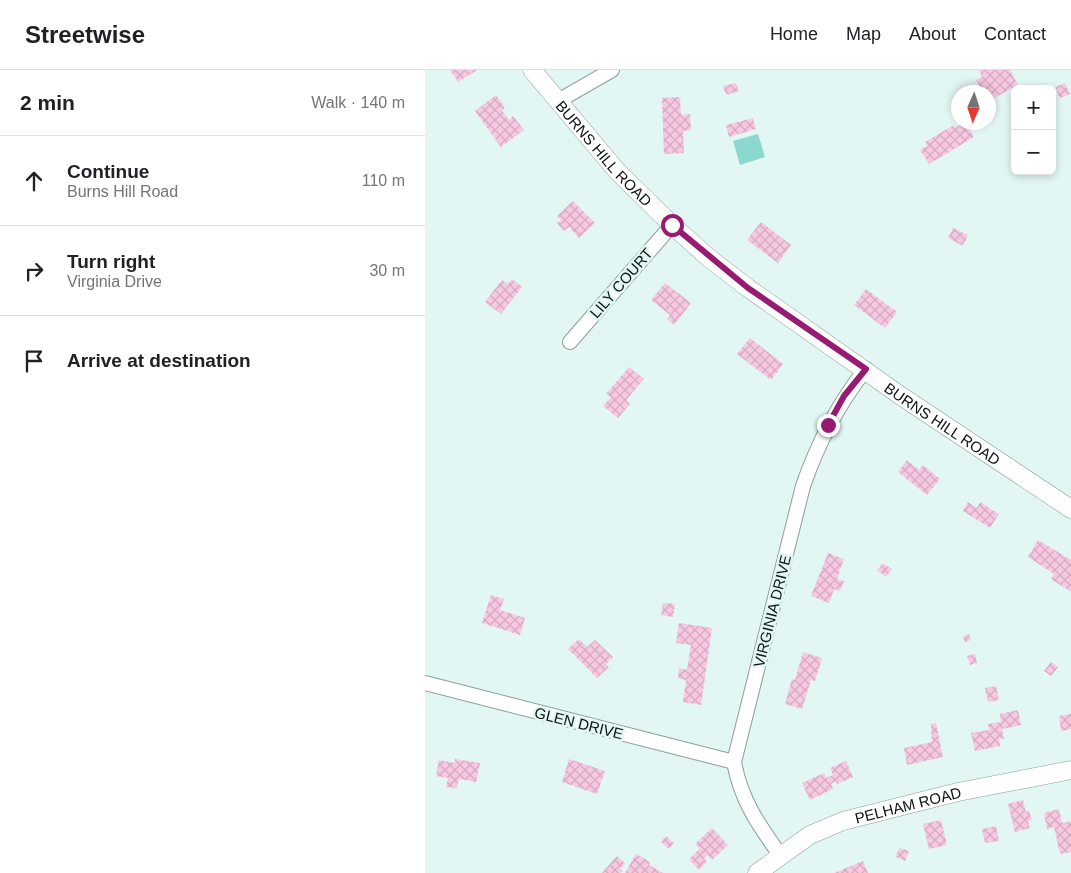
<!DOCTYPE html>
<meta charset="utf-8">
<style>
:root{--surface:#fff;--page:#f2f2f2;--text:#202124;--muted:#757577;--line:#e0e0e0}
body{margin:0;font-family:Arial,sans-serif;background:var(--page);color:var(--text)}
.controls{position:absolute;right:15px;top:15px;display:grid;overflow:hidden;border-radius:8px;box-shadow:0 2px 8px #0003}
.controls button{width:45px;height:45px;display:grid;place-items:center;padding:0;border:0;border-bottom:1px solid var(--line);background:var(--surface);color:var(--text);font:25px sans-serif}
.compass{position:absolute;left:526px;top:15px;width:45px;height:45px;border-radius:50%;background:var(--surface);box-shadow:0 2px 8px #0003;rotate:183deg}
.stop{position:absolute;width:15px;height:15px;margin:-11px;border:4px solid #981b73;border-radius:50%;background:#fff}
.stop.end{background:#981b73;border-color:#fff;box-shadow:0 1px 5px #0008}
.list{margin:0;padding:0;list-style:none}
h2{display:flex;justify-content:space-between;align-items:center;height:65px;margin:0;padding:0 20px;font-size:21px}
h2 small{font-size:16px;font-weight:400;color:var(--muted)}
.list li{display:grid;grid-template-columns:32px 1fr auto;gap:15px;align-items:center;box-sizing:border-box;height:90px;padding:0 20px;border-top:1px solid var(--line)}
.list b{display:block;font-size:19px;white-space:nowrap}
.list p{margin:0;font-size:16px;white-space:nowrap;color:var(--muted)}
.list em{font-size:16px;font-style:normal;color:var(--muted)}
.icon{flex:none;width:28px;height:28px;fill:none;stroke:currentColor;stroke-width:2;stroke-linecap:round;stroke-linejoin:round}
.map{position:relative;flex:none;width:646px;height:803px;overflow:hidden}
header{display:flex;align-items:center;gap:30px;box-sizing:border-box;height:70px;padding:0 25px;background:var(--surface);border-bottom:1px solid var(--line)}
header strong{font-size:24px}
nav{display:flex;gap:28px;margin-inline-start:auto;font-size:18px}
main{display:flex}
aside{flex:1;background:var(--surface)}
.map>svg:first-child{display:block}
</style>
<header>
<strong>Streetwise</strong>
<nav><a>Home</a><a>Map</a><a>About</a><a>Contact</a></nav>
</header>
<main>
<aside>
<h2>2 min<small>Walk · 140 m</small></h2>
<ul class="list">
<li><svg class="icon" aria-label="ahead" viewBox="0 0 24 24"><path d="M12 20V5M6 11l6-6 6 6"/></svg><div><b>Continue</b><p>Burns Hill Road</p></div><em>110 m</em></li>
<li><svg class="icon" aria-label="right" viewBox="0 0 24 24"><path d="M7 20v-9h11M14 6l5 5-5 5"/></svg><div><b>Turn right</b><p>Virginia Drive</p></div><em>30 m</em></li>
<li><svg class="icon" aria-label="arrive" viewBox="0 0 24 24"><path d="M6 21V4h12l-3 4 3 4H6"/></svg><div><b>Arrive at destination</b></div></li>
</ul>
</aside>
<div class="map">
<svg width="646" height="803" viewBox="0 0 646 803">
<defs>
<pattern id="building-cross-hatch" width="8" height="8" patternUnits="userSpaceOnUse" patternTransform="scale(1.25)"><rect width="8" height="8" fill="#f8c8e3"/><path d="M0 0l8 8M0 8l8-8" fill="none" stroke="#d3abc2"/></pattern>
</defs>
<rect width="100%" height="100%" fill="#e2f6f3"/>
<polygon fill="#8bd8ce" points="333,64 340,87 315,95 308,71"/>
<g fill="url(#building-cross-hatch)">
<polygon points="25,0 52,0 33,12"/>
<polygon points="554,0 585,0 593,15 564,31 564,22 558,22 551,10 557,7"/>
<polygon points="311,13 314,21 301,25 298,16"/>
<polygon points="640,13 645,24 635,28 630,17"/>
<polygon points="71,25 80,38 77,40 84,50 88,46 99,60 76,77 50,41"/>
<polygon points="255,27 256,45 265,44 266,60 258,61 259,83 239,84 237,28"/>
<polygon points="328,48 331,59 304,67 301,55"/>
<polygon points="540,52 549,67 504,94 495,80 502,76 500,72 529,55 530,58"/>
<polygon points="148,131 170,153 154,168 144,157 139,161 132,153 136,150 132,146"/>
<polygon points="336,152 366,175 353,193 322,170"/>
<polygon points="528,158 543,165 538,176 523,168"/>
<polygon points="87,209 97,217 76,244 60,232 77,210 83,214"/>
<polygon points="240,213 266,233 249,255 242,249 245,245 226,230"/>
<polygon points="441,219 472,242 460,258 429,235"/>
<polygon points="325,268 358,294 346,310 312,284"/>
<polygon points="204,297 219,309 201,330 205,334 193,348 178,336 186,327 181,324"/>
<polygon points="482,390 494,400 498,395 515,409 502,425 473,402"/>
<polygon points="543,432 552,438 555,432 574,444 565,458 538,441"/>
<polygon points="613,470 646,490 646,522 626,509 629,504 603,487"/>
<polygon points="403,483 419,489 412,509 419,511 415,521 409,519 404,533 386,526"/>
<polygon points="458,493 467,499 461,507 452,500"/>
<polygon points="66,525 79,529 75,540 100,548 95,565 57,553"/>
<polygon points="238,533 250,534 248,547 236,545"/>
<polygon points="254,553 287,558 276,635 258,632 261,610 253,608 254,598 262,600 266,575 251,573"/>
<polygon points="544,564 546,570 540,572 538,566"/>
<polygon points="154,569 162,577 170,570 188,587 181,594 184,597 172,608 143,579"/>
<polygon points="378,582 397,588 390,611 386,610 377,639 360,634 367,609 370,610"/>
<polygon points="550,584 552,593 545,595 542,586"/>
<polygon points="626,592 633,597 626,606 619,601"/>
<polygon points="571,616 574,630 563,632 560,618"/>
<polygon points="593,640 596,655 577,659 579,669 574,669 575,676 550,681 546,663 564,660 563,654 576,652 575,644"/>
<polygon points="646,644 646,659 636,661 634,646"/>
<polygon points="511,653 518,687 482,695 479,678 507,672 506,654"/>
<polygon points="30,689 55,693 51,712 34,709 32,718 21,717 23,708 11,706 14,690 30,693"/>
<polygon points="144,689 180,701 172,724 137,712"/>
<polygon points="421,691 428,707 412,714 411,711 406,714 408,719 385,730 377,713 399,703 401,708 408,705 405,698"/>
<polygon points="598,730 601,742 604,741 607,750 603,751 605,758 590,762 583,734"/>
<polygon points="634,739 637,753 646,751 646,782 635,784 629,757 622,759 619,743"/>
<polygon points="516,750 522,775 504,779 498,754"/>
<polygon points="571,756 574,771 560,773 557,759"/>
<polygon points="287,758 303,775 287,790 283,785 279,789 282,792 274,800 264,789 275,778 270,774"/>
<polygon points="241,766 249,773 244,779 236,772"/>
<polygon points="474,778 484,781 480,791 471,787"/>
<polygon points="211,784 225,792 224,795 238,803 200,803"/>
<polygon points="192,786 200,793 195,799 198,801 195,803 177,803"/>
<polygon points="438,791 443,803 409,803"/>
</g>
<g fill="none" stroke-linecap="round" stroke-linejoin="round">
<g stroke="#8c9e9c" stroke-width="16">
<g id="minor">
<polyline points="133,31 187,0"/>
<polyline points="145,272 247,155"/>
<polyline points="0,613 309,692"/>
<path d="M355 785C333 754 316 730 309 692L378 416C393 373 412 335 441 299"/>
</g>
</g>
<g stroke="#8c9e9c" stroke-width="19">
<g id="tertiary">
<path id="s1" d="M107 0 192 101 247 155 284 188 323 218 476 326 646 439"/>
<path id="s2" d="M332 803 385 765 418 751 533 722 646 700"/>
</g>
</g>
<use href="#minor" stroke="#fff" stroke-width="14"/>
<use href="#tertiary" stroke="#fff" stroke-width="18"/>
</g>
<g fill="none" stroke-linecap="round" stroke-linejoin="round">
<polyline stroke="#981b73" stroke-width="6" points="247,155 323,218 441,299 419,326 403,355"/>
</g>
<g text-anchor="middle" dominant-baseline="central" stroke-width="5" stroke-linejoin="round" paint-order="stroke">
<g font-size="15" fill="#0d1413" stroke="#e2f6f3">
<text stroke="none"><textPath href="#s1" startOffset="110">BURNS HILL ROAD</textPath></text>
<text transform="translate(196 213) rotate(-49)">LILY COURT</text>
<text stroke="none"><textPath href="#s1" startOffset="545">BURNS HILL ROAD</textPath></text>
<text transform="translate(347 541) rotate(-76)">VIRGINIA DRIVE</text>
<text transform="translate(154 653) rotate(14)">GLEN DRIVE</text>
<text stroke="none"><textPath href="#s2" startOffset="168">PELHAM ROAD</textPath></text>
</g>
</g>
</svg>
<div class="controls">
<button>+</button>
<button>−</button>
</div>
<svg class="compass" viewBox="-18 -18 36 36"><path d="M0-13l5 13h-10z" fill="#e53935"/><path d="M0 13l5-13h-10z" fill="#757577"/></svg>
<div class="stop" style="left:247px;top:155px"></div>
<div class="stop end" style="left:403px;top:355px"></div>
</div>
</main>
